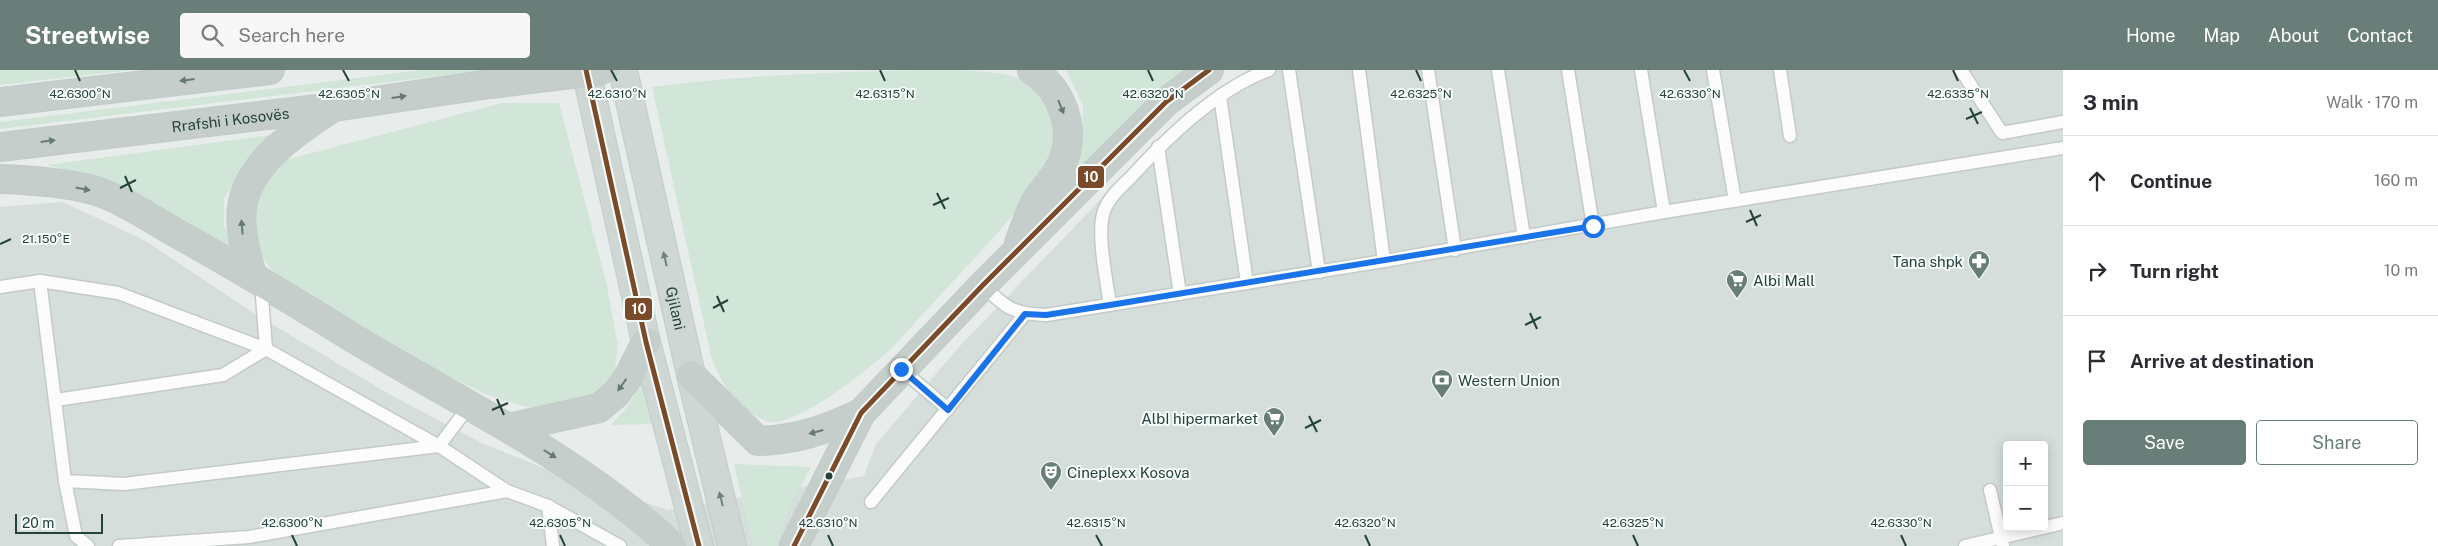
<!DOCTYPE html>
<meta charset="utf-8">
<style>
:root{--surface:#fff;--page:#f7f7f7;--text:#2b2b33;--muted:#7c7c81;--line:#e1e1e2;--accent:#697e78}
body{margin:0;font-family:"Public Sans",sans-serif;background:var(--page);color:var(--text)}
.controls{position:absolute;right:15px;bottom:15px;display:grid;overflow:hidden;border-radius:5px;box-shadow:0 2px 12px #0003}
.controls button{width:45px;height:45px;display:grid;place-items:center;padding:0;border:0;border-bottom:1px solid var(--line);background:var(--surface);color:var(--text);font:25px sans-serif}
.scale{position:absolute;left:15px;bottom:12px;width:88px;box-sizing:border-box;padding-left:5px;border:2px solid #24423a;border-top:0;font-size:14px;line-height:18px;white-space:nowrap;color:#24423a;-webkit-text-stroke:4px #f7fbf9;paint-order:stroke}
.stop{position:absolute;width:15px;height:15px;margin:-11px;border:4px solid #1a73e8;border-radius:50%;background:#fff}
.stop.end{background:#1a73e8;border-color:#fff;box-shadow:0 1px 5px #0008}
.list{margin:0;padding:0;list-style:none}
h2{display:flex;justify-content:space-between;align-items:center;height:65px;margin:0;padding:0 20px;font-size:21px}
h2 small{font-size:16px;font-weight:400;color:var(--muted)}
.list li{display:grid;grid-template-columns:32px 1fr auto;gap:15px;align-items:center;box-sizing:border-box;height:90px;padding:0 20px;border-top:1px solid var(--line)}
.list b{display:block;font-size:19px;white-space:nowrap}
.list em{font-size:16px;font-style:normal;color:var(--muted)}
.actions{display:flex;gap:10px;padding:15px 20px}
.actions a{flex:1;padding:11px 0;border:1px solid var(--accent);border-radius:5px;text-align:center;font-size:18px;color:var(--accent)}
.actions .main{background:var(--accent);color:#fff}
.icon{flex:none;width:28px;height:28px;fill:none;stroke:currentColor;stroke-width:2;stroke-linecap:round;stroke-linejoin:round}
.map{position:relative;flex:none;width:2063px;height:476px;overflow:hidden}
header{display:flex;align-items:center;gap:30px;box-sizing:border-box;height:70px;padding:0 25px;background:var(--accent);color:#fff}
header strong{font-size:24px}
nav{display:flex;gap:28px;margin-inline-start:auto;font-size:18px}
.search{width:350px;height:45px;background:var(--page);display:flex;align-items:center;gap:12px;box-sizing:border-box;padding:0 18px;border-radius:5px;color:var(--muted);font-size:19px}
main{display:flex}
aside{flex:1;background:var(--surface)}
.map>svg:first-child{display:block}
</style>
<header>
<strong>Streetwise</strong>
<div class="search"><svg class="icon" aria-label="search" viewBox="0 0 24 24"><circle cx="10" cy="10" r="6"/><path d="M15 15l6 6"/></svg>Search here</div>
<nav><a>Home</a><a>Map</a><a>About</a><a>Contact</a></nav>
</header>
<main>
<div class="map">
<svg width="2063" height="476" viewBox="0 0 2063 476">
<rect width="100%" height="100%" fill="#e8edeb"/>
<path fill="#d6dedb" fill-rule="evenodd" d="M1256 0H2063V476H0V137L63 132 144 170 255 244 389 324 482 373 553 402 668 440 864 406 876 374 958 278 1083 148 1136 92 1186 46 1221 18ZM2007 375H2044V457H2007Z"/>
<g fill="#d1e6d8">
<polygon points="0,0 132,0 0,15"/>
<polygon points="422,0 489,0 0,59 0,52"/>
<path d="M926 0C954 0 985 0 1012 6 1045 15 1067 62 1051 92 1034 124 1007 152 983 179 953 211 923 244 893 277 869 299 803 353 770 352 765 352 760 348 756 346 732 333 723 314 712 290L652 17C743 5 834 2 926 0Z"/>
<polygon points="1066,0 1191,0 1071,113 1082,77 1083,35"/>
<path d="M502 33H559L606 211 618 276 614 308 598 325 543 340 519 335 488 325 429 297 287 211C281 207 274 202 269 197 256 182 250 144 257 126 264 112 273 100 285 90Z"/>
<path d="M279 64 248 89 224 129V156L235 181C174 149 114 110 46 95Z"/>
<polygon points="646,304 657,354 611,355 629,335"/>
<polygon points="734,394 811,397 788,440 777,476 753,476"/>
</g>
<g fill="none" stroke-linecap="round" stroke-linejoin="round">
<g stroke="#c5cac8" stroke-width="15">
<g id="service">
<polyline points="1289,0 1319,202"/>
<polyline points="1359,0 1384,191"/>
<polyline points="1428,0 1455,180"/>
<polyline points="1498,0 1524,167"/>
<polyline points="1568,0 1593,156"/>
<polyline points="1641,0 1664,142"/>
<polyline points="1713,0 1735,131"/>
<polyline points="1780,0 1790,66"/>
<polyline points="1961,0 2002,63 2063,52"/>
<polyline points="1220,26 1247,213"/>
<polyline points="1158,77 1180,224"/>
<polyline points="40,211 65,411 124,414 439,376 469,336"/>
<path d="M983 215C1005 238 1014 244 1046 245L1384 191 1664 142 2063 78"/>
<polyline points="0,217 40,211 118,223 266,279 439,376 507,421 548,436 553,476"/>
<path d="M1110 235C1107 212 1096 162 1104 141 1109 127 1122 116 1132 106 1168 67 1218 18 1269 0"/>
<polyline points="901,299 948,339"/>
<polyline points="56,330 223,305 266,279 261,213"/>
<polyline points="65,411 76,466 88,476"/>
<polyline points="1990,420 2003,476"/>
<polyline points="871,432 1025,244"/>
<polyline points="548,436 620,476"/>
<polyline points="119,476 249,467 507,421"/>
<polyline points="1965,476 2063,453"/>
</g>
</g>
<g stroke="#c3ccc9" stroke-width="30">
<g id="primary">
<polyline points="586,0 646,272 699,476"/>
<path id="s1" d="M623 0 691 305 732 476"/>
</g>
</g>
<g stroke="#c3ccc9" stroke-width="30">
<g id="trunk">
<polyline points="0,32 270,0"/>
<path id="s2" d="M0 77 334 37 490 14"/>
<path d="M0 109C30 110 63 112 93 120 123 129 149 148 176 163 236 196 295 232 353 268 462 334 579 389 672 476"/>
<path d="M1019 173C1024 160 1028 146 1035 133 1043 119 1057 107 1063 91 1076 58 1062 19 1032 0"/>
<path d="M252 205C246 183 239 160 242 137 248 93 296 62 329 40"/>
<path d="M691 305 758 371C797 370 825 360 861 343"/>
<polyline points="509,358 599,338 616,324 629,306 646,272"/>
<polyline points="794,476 861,343 983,215 1166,32 1209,0"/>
</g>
</g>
<use href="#service" stroke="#fcfcfc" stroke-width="12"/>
<use href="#primary" stroke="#cfd7d5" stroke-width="28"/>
<use href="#trunk" stroke="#c6cecc" stroke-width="28"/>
<g stroke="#c3ccc9" stroke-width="30" stroke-linecap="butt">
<polyline id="trunk-bridge" points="490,14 604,0"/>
</g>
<use href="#trunk-bridge" stroke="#c6cecc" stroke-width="28"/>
<g stroke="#f7fbf9" stroke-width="9">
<g id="bus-1">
<polyline points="586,0 646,272 699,476"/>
<polyline points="794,476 861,343 983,215 1166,32 1209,0"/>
</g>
</g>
<use href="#bus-1" stroke="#7a4b2a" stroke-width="5"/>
</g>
<defs><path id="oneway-solid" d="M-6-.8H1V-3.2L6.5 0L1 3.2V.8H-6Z" transform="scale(1.25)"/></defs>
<g fill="#657a74">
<use href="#oneway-solid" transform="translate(187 10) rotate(173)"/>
<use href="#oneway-solid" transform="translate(399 27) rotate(-8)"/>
<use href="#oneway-solid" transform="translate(1061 37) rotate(68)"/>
<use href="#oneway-solid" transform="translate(48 71) rotate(-7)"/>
<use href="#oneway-solid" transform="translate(83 119) rotate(11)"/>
<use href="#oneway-solid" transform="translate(242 157) rotate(-95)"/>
<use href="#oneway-solid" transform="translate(622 315) rotate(125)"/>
<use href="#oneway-solid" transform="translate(816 362) rotate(165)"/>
<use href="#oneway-solid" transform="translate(550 384) rotate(32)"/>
</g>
<g fill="#718580">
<use href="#oneway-solid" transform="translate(665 189) rotate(-103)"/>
<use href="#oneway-solid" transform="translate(721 429) rotate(-104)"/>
</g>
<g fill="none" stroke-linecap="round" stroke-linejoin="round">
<polyline stroke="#1a73e8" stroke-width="6" points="901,299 948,340 1025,244 1046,245 1110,235 1593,156"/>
</g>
<path fill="none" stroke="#24423a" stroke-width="2" d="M75 0 80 11M343 0 349 11M611 0 617 11M880 0 885 11M1148 0 1153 11M1416 0 1421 11M1684 0 1690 11M1953 0 1958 11M1970 38 1978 54M1966 49 1982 42M125 106 132 122M120 118 136 110M937 123 945 139M933 135 949 128M1750 140 1757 156M1746 152 1761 145M0 174 11 169M717 226 724 242M713 238 728 230M1530 243 1537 259M1525 255 1541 247M497 329 504 345M492 340 508 333M1309 346 1317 362M1305 358 1321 350M292 465 297 476M560 465 565 476M828 465 833 476M1096 465 1102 476M1365 465 1370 476M1633 465 1638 476M1901 465 1906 476"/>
<defs>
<g id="pharmacy-pin" transform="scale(1.125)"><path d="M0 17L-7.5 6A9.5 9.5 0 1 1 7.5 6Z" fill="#697e78" stroke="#f7fbf9"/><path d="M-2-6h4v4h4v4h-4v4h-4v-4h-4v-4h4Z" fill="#fff"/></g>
<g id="supermarket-pin" transform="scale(1.125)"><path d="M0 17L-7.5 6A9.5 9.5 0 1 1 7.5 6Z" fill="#697e78" stroke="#f7fbf9"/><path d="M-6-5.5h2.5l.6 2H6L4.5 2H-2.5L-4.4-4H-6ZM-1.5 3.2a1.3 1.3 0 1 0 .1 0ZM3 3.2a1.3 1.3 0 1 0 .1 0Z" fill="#fff"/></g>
<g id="bank-pin" transform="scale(1.125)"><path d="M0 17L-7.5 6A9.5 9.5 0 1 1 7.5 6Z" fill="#697e78" stroke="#f7fbf9"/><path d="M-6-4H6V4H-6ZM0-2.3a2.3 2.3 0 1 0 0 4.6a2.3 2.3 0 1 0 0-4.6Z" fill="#fff"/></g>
<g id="theatre-pin" transform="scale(1.125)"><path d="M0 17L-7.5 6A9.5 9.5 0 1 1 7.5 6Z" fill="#697e78" stroke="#f7fbf9"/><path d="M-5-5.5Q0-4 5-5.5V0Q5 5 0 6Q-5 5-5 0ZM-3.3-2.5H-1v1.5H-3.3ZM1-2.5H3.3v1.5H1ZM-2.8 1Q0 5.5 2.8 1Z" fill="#fff"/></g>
</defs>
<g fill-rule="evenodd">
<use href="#pharmacy-pin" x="1979" y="191"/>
<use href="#supermarket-pin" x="1737" y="210"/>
<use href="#bank-pin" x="1442" y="310"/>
<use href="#supermarket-pin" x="1274" y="348"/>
<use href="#theatre-pin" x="1051" y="402"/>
</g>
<circle fill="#24423a" stroke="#f7fbf9" stroke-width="2" cx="829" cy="406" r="4.5"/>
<g text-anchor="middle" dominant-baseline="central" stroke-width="4" stroke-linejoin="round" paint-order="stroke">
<g font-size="15" fill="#24423a" stroke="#f7fbf9">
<text stroke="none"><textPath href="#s2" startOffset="232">Rrafshi i Kosovës</textPath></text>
<text stroke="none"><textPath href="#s1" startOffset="244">Gjilani</textPath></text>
</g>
<g font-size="15" fill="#24423a" stroke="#f7fbf9" text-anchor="start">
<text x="1963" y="191" text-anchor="end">Tana shpk</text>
<text x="1753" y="210">Albi Mall</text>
<text x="1458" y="310">Western Union</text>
<text x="1258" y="348" text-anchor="end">AlbI hipermarket</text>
<text x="1067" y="402">Cineplexx Kosova</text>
</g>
</g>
<g font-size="12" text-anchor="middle" fill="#24423a" stroke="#f7fbf9" stroke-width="4" stroke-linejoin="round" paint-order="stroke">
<text x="80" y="28">42.6300°N</text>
<text x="349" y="28">42.6305°N</text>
<text x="617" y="28">42.6310°N</text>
<text x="885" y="28">42.6315°N</text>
<text x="1153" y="28">42.6320°N</text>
<text x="1421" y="28">42.6325°N</text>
<text x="1690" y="28">42.6330°N</text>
<text x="1958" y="28">42.6335°N</text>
<text x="46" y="173">21.150°E</text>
<text x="292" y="457">42.6300°N</text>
<text x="560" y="457">42.6305°N</text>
<text x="828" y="457">42.6310°N</text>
<text x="1096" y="457">42.6315°N</text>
<text x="1365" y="457">42.6320°N</text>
<text x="1633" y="457">42.6325°N</text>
<text x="1901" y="457">42.6330°N</text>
</g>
<g stroke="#f7fbf9" stroke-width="2">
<rect x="1077" y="95" width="28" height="24" rx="5" fill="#7a4b2a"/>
<rect x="624" y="227" width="29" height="24" rx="5" fill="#7a4b2a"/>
</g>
<g font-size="14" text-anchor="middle" font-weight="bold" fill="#fff">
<text x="1091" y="112">10</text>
<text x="639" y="244">10</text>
</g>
</svg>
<div class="controls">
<button>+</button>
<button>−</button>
</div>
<div class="scale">20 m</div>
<div class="stop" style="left:1593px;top:156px"></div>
<div class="stop end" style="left:901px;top:299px"></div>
</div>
<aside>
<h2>3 min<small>Walk · 170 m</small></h2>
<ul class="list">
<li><svg class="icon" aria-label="ahead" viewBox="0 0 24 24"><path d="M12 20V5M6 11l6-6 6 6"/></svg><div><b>Continue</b></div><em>160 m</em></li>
<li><svg class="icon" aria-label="right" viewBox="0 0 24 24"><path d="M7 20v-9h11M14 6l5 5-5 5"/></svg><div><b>Turn right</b></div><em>10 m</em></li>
<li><svg class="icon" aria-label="arrive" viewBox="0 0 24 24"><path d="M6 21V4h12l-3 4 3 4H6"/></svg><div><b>Arrive at destination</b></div></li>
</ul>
<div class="actions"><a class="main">Save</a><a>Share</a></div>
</aside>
</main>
